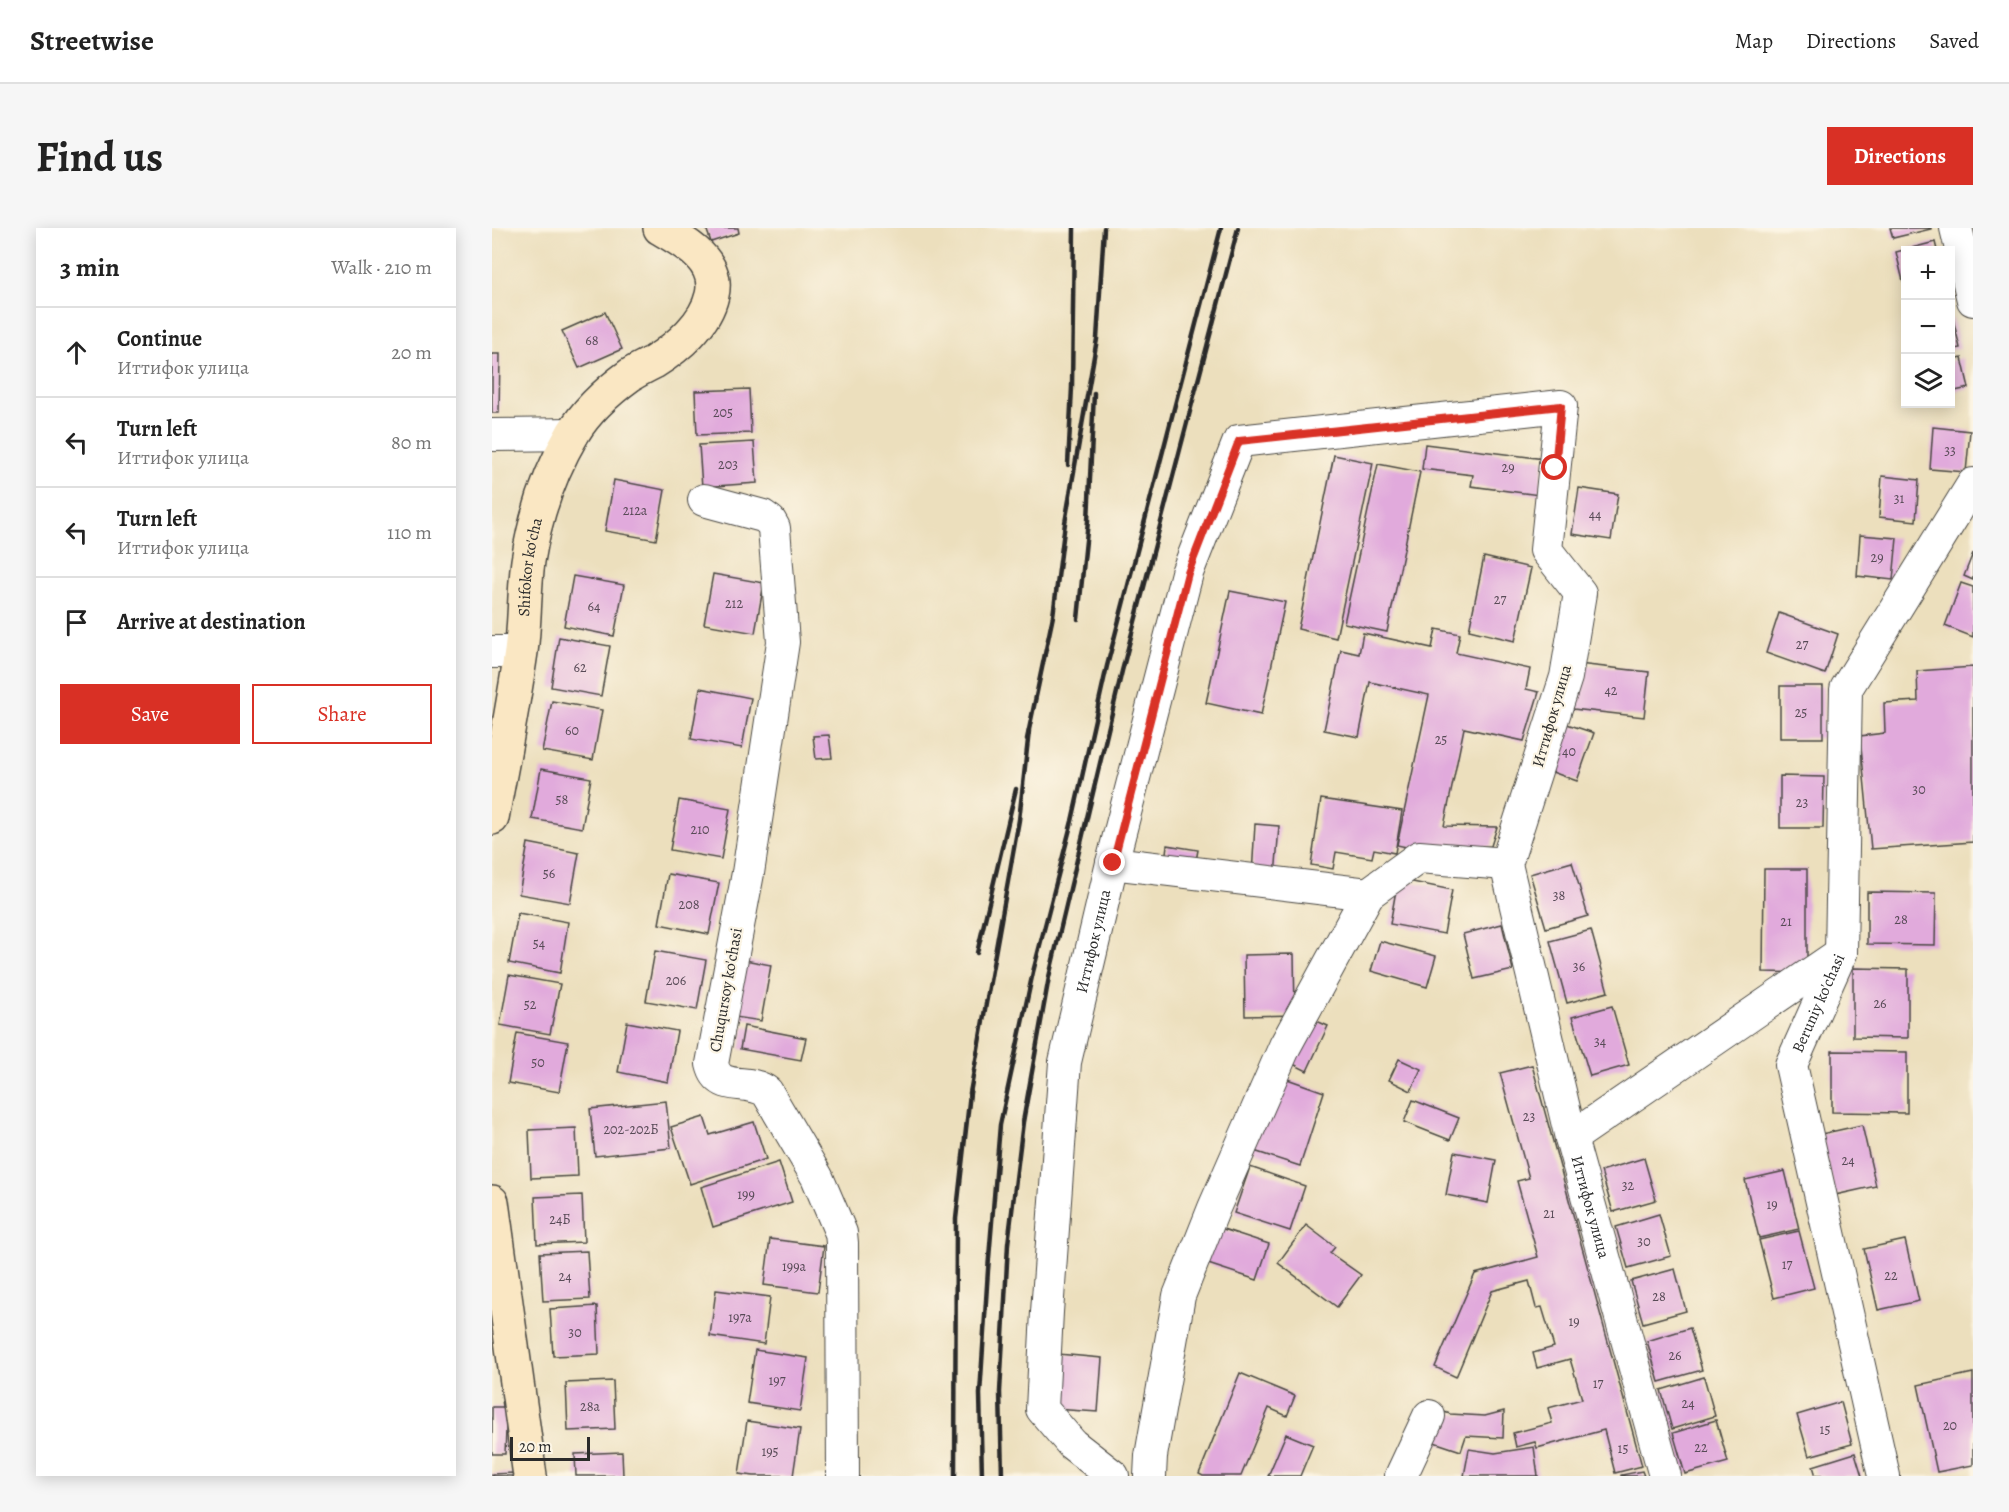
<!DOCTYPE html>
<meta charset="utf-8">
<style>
:root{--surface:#fff;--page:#f6f6f6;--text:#222;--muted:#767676;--line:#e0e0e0;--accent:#d93025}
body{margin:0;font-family:Alegreya,serif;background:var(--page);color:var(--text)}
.controls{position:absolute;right:18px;top:18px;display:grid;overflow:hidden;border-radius:0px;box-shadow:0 3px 15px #0003}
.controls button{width:54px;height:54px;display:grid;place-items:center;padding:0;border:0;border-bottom:2px solid var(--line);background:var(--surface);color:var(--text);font:30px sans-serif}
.scale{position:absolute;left:18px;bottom:15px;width:80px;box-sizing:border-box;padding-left:6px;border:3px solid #2b2b2b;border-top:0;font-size:16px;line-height:21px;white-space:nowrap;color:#2b2b2b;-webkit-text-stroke:4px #fcf5e5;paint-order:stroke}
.stop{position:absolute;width:18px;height:18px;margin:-14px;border:4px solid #d93025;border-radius:50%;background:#fff}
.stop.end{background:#d93025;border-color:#fff;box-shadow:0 2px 6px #0008}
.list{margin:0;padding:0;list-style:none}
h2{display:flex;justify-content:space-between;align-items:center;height:78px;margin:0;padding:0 24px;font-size:26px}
h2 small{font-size:20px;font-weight:400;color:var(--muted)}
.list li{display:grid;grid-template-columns:39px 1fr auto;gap:18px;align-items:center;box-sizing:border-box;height:90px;padding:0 24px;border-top:2px solid var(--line)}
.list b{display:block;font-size:22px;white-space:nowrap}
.list p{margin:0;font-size:20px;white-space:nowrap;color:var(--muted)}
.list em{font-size:20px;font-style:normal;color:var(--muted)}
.actions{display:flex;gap:12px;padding:18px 24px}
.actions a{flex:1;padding:14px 0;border:2px solid var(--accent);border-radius:0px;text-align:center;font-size:21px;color:var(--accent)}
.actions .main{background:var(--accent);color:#fff}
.icon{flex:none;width:33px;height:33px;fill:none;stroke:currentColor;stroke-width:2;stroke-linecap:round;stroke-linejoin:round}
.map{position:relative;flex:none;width:1481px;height:1248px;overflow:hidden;border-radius:0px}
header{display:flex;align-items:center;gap:36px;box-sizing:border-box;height:84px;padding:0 30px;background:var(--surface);border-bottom:2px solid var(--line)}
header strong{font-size:28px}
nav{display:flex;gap:33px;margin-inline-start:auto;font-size:21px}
.intro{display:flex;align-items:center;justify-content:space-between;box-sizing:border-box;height:144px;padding:0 36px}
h1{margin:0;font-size:42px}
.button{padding:15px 27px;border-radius:0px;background:var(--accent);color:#fff;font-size:21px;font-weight:700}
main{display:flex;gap:36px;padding:0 36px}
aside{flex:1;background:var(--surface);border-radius:0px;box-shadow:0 3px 15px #0003}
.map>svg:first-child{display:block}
</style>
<header>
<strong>Streetwise</strong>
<nav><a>Map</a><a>Directions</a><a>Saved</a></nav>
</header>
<div class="intro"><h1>Find us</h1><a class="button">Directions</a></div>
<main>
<aside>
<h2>3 min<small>Walk · 210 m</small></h2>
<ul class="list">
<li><svg class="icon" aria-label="ahead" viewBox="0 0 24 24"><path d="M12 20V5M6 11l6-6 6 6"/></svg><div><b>Continue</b><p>Иттифок улица</p></div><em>20 m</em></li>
<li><svg class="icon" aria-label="left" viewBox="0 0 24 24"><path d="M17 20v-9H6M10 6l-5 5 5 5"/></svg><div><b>Turn left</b><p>Иттифок улица</p></div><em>80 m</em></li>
<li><svg class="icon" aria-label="left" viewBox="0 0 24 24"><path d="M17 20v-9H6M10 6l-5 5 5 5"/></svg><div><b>Turn left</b><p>Иттифок улица</p></div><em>110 m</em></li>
<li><svg class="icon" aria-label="arrive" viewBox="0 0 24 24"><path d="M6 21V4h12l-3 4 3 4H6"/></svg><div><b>Arrive at destination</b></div></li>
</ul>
<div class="actions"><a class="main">Save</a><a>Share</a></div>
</aside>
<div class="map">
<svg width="1481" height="1248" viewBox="0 0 1481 1248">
<rect width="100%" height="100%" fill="#fcf5e5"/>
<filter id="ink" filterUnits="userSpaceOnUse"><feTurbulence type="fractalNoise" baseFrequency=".0167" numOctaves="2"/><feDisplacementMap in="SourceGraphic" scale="12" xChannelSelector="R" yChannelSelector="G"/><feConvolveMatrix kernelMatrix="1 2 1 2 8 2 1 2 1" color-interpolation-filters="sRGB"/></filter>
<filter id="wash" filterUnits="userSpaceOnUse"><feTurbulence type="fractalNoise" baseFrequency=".008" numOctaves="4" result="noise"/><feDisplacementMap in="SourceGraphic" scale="24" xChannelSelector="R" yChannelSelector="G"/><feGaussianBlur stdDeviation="1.35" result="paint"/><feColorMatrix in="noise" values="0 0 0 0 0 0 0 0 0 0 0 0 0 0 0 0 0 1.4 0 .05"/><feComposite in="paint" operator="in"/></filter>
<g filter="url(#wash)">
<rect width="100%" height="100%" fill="#ecdfbd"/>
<g id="blocks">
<g fill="#e1aadc">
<polygon points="214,0 246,0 247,5 219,14"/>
<polygon points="1398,0 1439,0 1439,1 1401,10"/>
<polygon points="1443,14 1445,22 1414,22 1414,52 1411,53 1404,24"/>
<polygon points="113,84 130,121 87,140 70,103"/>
<polygon points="1461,91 1468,120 1458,122 1458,92"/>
<polygon points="0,126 8,126 7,185 0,185"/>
<polygon points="1470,130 1477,160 1458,164 1458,133"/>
<polygon points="257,161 259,205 205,207 203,163"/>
<polygon points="1441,199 1478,203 1474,244 1438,241"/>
<polygon points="262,214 265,255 210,259 207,217"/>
<polygon points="933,216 1052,231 1047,267 979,258 981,247 930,241"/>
<polygon points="842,227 881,235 844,410 806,401"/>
<polygon points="886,236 928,244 895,404 852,395"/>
<polygon points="1390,248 1427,252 1424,293 1387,289"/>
<polygon points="122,252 173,262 164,312 113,303"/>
<polygon points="1087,260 1126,266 1119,312 1080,306"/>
<polygon points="1368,307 1405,310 1401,352 1365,348"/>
<polygon points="1481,325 1481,352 1472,348"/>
<polygon points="992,329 1039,340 1023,413 977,402"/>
<polygon points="221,346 272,355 263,405 212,396"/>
<polygon points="81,348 132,357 122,408 72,398"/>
<polygon points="1469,355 1481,359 1481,409 1453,398"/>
<polygon points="738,363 793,374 769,487 714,475"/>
<polygon points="1287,385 1346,406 1333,446 1274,425"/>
<polygon points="944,401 968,406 964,425 1038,441 1034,461 1047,464 1032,513 972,500 952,598 1005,599 999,618 924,621 905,617 937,467 878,454 867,509 832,502 849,422 867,426 871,405 940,420"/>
<polygon points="67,409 118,418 109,468 59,459"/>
<polygon points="1086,436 1157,444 1152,489 1081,481"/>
<polygon points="1481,439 1481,614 1379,621 1368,508 1393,505 1392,475 1426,473 1425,443"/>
<rect x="1288" y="458" width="43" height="52"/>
<polygon points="208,460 259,470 250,520 199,511"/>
<polygon points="60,473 110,482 101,532 50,523"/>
<polygon points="1069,494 1102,505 1085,553 1052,541"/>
<polygon points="337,507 340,530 324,531 321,508"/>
<polygon points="49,541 99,550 90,600 40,591"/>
<polygon points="1288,548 1332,549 1331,600 1288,600"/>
<polygon points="829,571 910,583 903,625 882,621 880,630 844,624 841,641 819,637"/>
<polygon points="187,572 238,581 229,631 178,622"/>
<polygon points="763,596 787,598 783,649 760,647"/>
<polygon points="36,615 87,625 78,675 27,666"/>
<polygon points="675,617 706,622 703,638 673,633"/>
<polygon points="1080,634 1096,688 1054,700 1038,646"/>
<polygon points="1272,641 1315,641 1315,745 1271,744"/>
<polygon points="176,646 227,655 217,706 167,696"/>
<polygon points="906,651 960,662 952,706 898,696"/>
<polygon points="1375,664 1444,665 1443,717 1375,716"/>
<polygon points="26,685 76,694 68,745 17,735"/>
<polygon points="1010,696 1021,742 982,751 971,706"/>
<polygon points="1099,702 1116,764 1075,775 1058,713"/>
<polygon points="888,713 944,728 935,759 879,743"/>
<polygon points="163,723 214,732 205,782 154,773"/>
<polygon points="802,726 803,787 753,788 752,727"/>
<polygon points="253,732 279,737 269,793 243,789"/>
<polygon points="1361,740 1416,741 1416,810 1361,809"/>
<polygon points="17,747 68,756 58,806 8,797"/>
<polygon points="1120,778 1137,837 1098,848 1080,789"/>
<polygon points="813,788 836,798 815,843 793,832"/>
<polygon points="135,794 185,803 176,854 126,844"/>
<polygon points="252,798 314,810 309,832 248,821"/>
<polygon points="25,805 76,814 67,864 16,855"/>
<polygon points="1340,823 1415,824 1415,885 1340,884"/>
<polygon points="907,831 929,841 919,863 897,852"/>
<polygon points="1040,837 1150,1238 1123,1245 1112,1202 1045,1220 1043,1214 1024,1219 1021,1205 1060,1195 1056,1180 1090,1171 1078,1131 1045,1140 1041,1125 1062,1119 1050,1079 1044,1080 1037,1053 1000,1063 964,1149 943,1139 983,1046 1046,1029 1025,953 1037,950 1008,845"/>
<polygon points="784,847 832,864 808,938 759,922"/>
<polygon points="921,872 967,890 958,912 912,894"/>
<polygon points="174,873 179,920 103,928 98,881"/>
<polygon points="212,889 218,907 262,894 274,931 198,956 179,899"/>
<polygon points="1370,897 1384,958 1343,967 1329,906"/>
<polygon points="84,900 86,948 39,950 37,902"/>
<polygon points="962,924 1004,932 996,975 954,967"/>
<polygon points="1152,930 1164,972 1121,984 1109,943"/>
<polygon points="287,934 300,974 221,999 209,959"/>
<polygon points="758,939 813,958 798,1003 742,985"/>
<polygon points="1293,943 1307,1001 1267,1010 1253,952"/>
<polygon points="90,967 92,1014 45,1016 43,969"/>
<polygon points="1167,986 1179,1028 1136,1040 1124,999"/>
<polygon points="814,997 843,1019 838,1025 869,1047 845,1079 786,1035"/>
<polygon points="725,999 777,1016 765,1052 713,1035"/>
<polygon points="1307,1003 1322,1060 1282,1070 1267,1012"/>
<polygon points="278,1011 332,1018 326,1064 272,1057"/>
<polygon points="1413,1012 1427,1073 1386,1082 1372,1021"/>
<polygon points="95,1023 98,1071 51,1073 48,1025"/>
<polygon points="1183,1041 1194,1083 1151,1095 1139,1053"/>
<polygon points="224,1062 278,1069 272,1116 218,1108"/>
<polygon points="105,1078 107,1126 61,1128 58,1081"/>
<polygon points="1198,1100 1210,1142 1167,1154 1155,1113"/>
<polygon points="263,1122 316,1130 308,1183 255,1175"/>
<polygon points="566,1126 610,1130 606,1184 562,1181"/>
<polygon points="748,1145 803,1168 795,1188 777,1180 749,1248 711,1248 707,1246"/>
<polygon points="1481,1145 1481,1237 1445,1244 1426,1157"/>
<polygon points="1212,1149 1223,1188 1180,1201 1169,1162"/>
<polygon points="121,1153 123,1201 76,1203 74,1155"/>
<polygon points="1349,1174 1360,1216 1317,1228 1305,1187"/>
<polygon points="0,1179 15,1179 13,1226 0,1226"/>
<polygon points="947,1182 958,1186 993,1188 1012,1183 1011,1210 974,1208 969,1223 936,1212"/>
<polygon points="1224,1192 1236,1234 1193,1246 1181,1205"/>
<polygon points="255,1193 308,1201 301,1248 262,1248 247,1246"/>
<polygon points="794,1206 821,1217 808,1248 776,1248"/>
<polygon points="1042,1219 1046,1248 972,1248 977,1221 1003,1225"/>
<polygon points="130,1224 131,1248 84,1248 83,1226"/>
<polygon points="1363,1225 1370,1248 1324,1248 1321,1238"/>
<polygon points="1150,1243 1152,1248 1129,1248 1129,1247"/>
<polygon points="22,1245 23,1248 0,1248 0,1246"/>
</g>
</g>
</g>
<g filter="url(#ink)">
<use href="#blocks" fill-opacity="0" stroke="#484641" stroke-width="1.5"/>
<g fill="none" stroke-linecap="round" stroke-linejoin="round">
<g stroke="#484641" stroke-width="34">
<g id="street">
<polyline points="1464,0 1481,72"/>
<polyline points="0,207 81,206"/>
<path d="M212 272 271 288 278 293 282 300 291 414 256 645 220 836C227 866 256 849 275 864L325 949 349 1005 350 1015 351 1248"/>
<polyline points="0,424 29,424"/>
<polyline points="620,635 876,666"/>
<polyline points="1079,910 1349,725"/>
<path id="s1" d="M621 1248 580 1216 550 1181 555 1084 573 834 620 635 695 345 747 213 1069 178 1054 322 1088 365 1074 449 1014 636 1079 910 1173 1248"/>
<polyline points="658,1248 659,1228 687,1068 722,980 793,818 876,666 927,629 1014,636"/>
<polyline points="909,1248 937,1188"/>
<path id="s2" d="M1392 1248 1299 837 1349 725 1354 461 1481 256"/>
</g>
</g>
<g stroke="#484641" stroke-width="36">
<g id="secondary">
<path id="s3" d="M0 590C10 535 21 480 29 424 33 394 32 363 36 333 43 289 58 244 81 205 95 182 116 163 138 147 146 142 154 138 162 134 186 119 214 95 220 67 228 33 192 14 168 0"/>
<polyline points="0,974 38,1248"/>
</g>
</g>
<use href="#street" stroke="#fff" stroke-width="32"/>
<use href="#secondary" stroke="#fae7c3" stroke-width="33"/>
<g stroke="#2b2b2b" stroke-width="4.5">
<polyline points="576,237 580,159 582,0"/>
<polyline points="586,391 596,293 602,165"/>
<polyline points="535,511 561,388 573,295 605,111 612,0"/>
<polyline points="485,725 524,561"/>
<polyline points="463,1248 464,991 478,865 527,592 537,503"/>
<polyline points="490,1248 488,1166 496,1042 508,897 541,744 580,593 615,438 729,0"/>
<polyline points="510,1248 508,1164 516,1016 531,894 557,749 630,443 746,0"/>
</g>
</g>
</g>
<g fill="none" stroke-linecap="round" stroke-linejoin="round" filter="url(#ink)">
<polyline stroke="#d93025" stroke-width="8" points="621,635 696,345 747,213 1069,178 1063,240"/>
</g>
<g text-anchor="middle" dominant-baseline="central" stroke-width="4.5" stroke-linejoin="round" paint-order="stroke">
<g font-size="14" fill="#584b57">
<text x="100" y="112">68</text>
<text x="231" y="184">205</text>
<text x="1458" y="222">33</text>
<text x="236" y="236">203</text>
<text x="1016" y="239">29</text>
<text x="1407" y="270">31</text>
<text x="143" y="282">212а</text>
<text x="1103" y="286">44</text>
<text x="1385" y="329">29</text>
<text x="1008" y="371">27</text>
<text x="242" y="375">212</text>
<text x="102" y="378">64</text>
<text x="1310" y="416">27</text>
<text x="88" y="439">62</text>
<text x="1119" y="462">42</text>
<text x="1309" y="484">25</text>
<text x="80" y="502">60</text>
<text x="949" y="511">25</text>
<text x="1077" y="523">40</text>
<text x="1427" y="561">30</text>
<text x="70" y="571">58</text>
<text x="1310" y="574">23</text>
<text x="208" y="601">210</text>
<text x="57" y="645">56</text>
<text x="1067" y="667">38</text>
<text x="197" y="676">208</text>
<text x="1409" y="691">28</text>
<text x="1294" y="693">21</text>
<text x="47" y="715">54</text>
<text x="1087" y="738">36</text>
<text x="184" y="752">206</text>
<text x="1388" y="775">26</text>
<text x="38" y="776">52</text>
<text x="1108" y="813">34</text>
<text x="46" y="834">50</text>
<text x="1037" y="888">23</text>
<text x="139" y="901">202-202Б</text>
<text x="1356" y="932">24</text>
<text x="1136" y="957">32</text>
<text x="254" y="966">199</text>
<text x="1280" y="976">19</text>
<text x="1057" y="985">21</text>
<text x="68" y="991">24Б</text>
<text x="1152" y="1013">30</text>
<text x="1295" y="1036">17</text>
<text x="302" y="1038">199а</text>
<text x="1399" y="1047">22</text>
<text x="73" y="1048">24</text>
<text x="1167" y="1068">28</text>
<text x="248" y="1089">197а</text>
<text x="1082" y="1093">19</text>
<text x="83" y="1104">30</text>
<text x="1183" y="1127">26</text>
<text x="285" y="1152">197</text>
<text x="1106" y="1155">17</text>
<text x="1196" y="1175">24</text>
<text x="98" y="1178">28а</text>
<text x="1458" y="1197">20</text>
<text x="1333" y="1201">15</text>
<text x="1209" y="1219">22</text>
<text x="1131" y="1220">15</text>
<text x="278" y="1223">195</text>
</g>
<g font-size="16" fill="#2b2b2b" stroke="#fcf5e5">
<text stroke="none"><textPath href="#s3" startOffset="254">Shifokor ko'cha</textPath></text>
<text transform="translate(1060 488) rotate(-74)">Иттифок улица</text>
<text stroke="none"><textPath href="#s1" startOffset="570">Иттифок улица</textPath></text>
<text transform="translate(234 762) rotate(-80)">Chuqursoy ko'chasi</text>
<text stroke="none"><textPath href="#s2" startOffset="489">Beruniy ko'chasi</textPath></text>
<text stroke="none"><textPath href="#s1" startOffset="2250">Иттифок улица</textPath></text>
</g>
</g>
</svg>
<div class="controls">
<button>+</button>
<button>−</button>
<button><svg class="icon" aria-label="layers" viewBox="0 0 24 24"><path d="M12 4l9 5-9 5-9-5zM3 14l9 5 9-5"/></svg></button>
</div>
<div class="scale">20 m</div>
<div class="stop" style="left:1063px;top:240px"></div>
<div class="stop end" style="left:621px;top:635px"></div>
</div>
</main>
